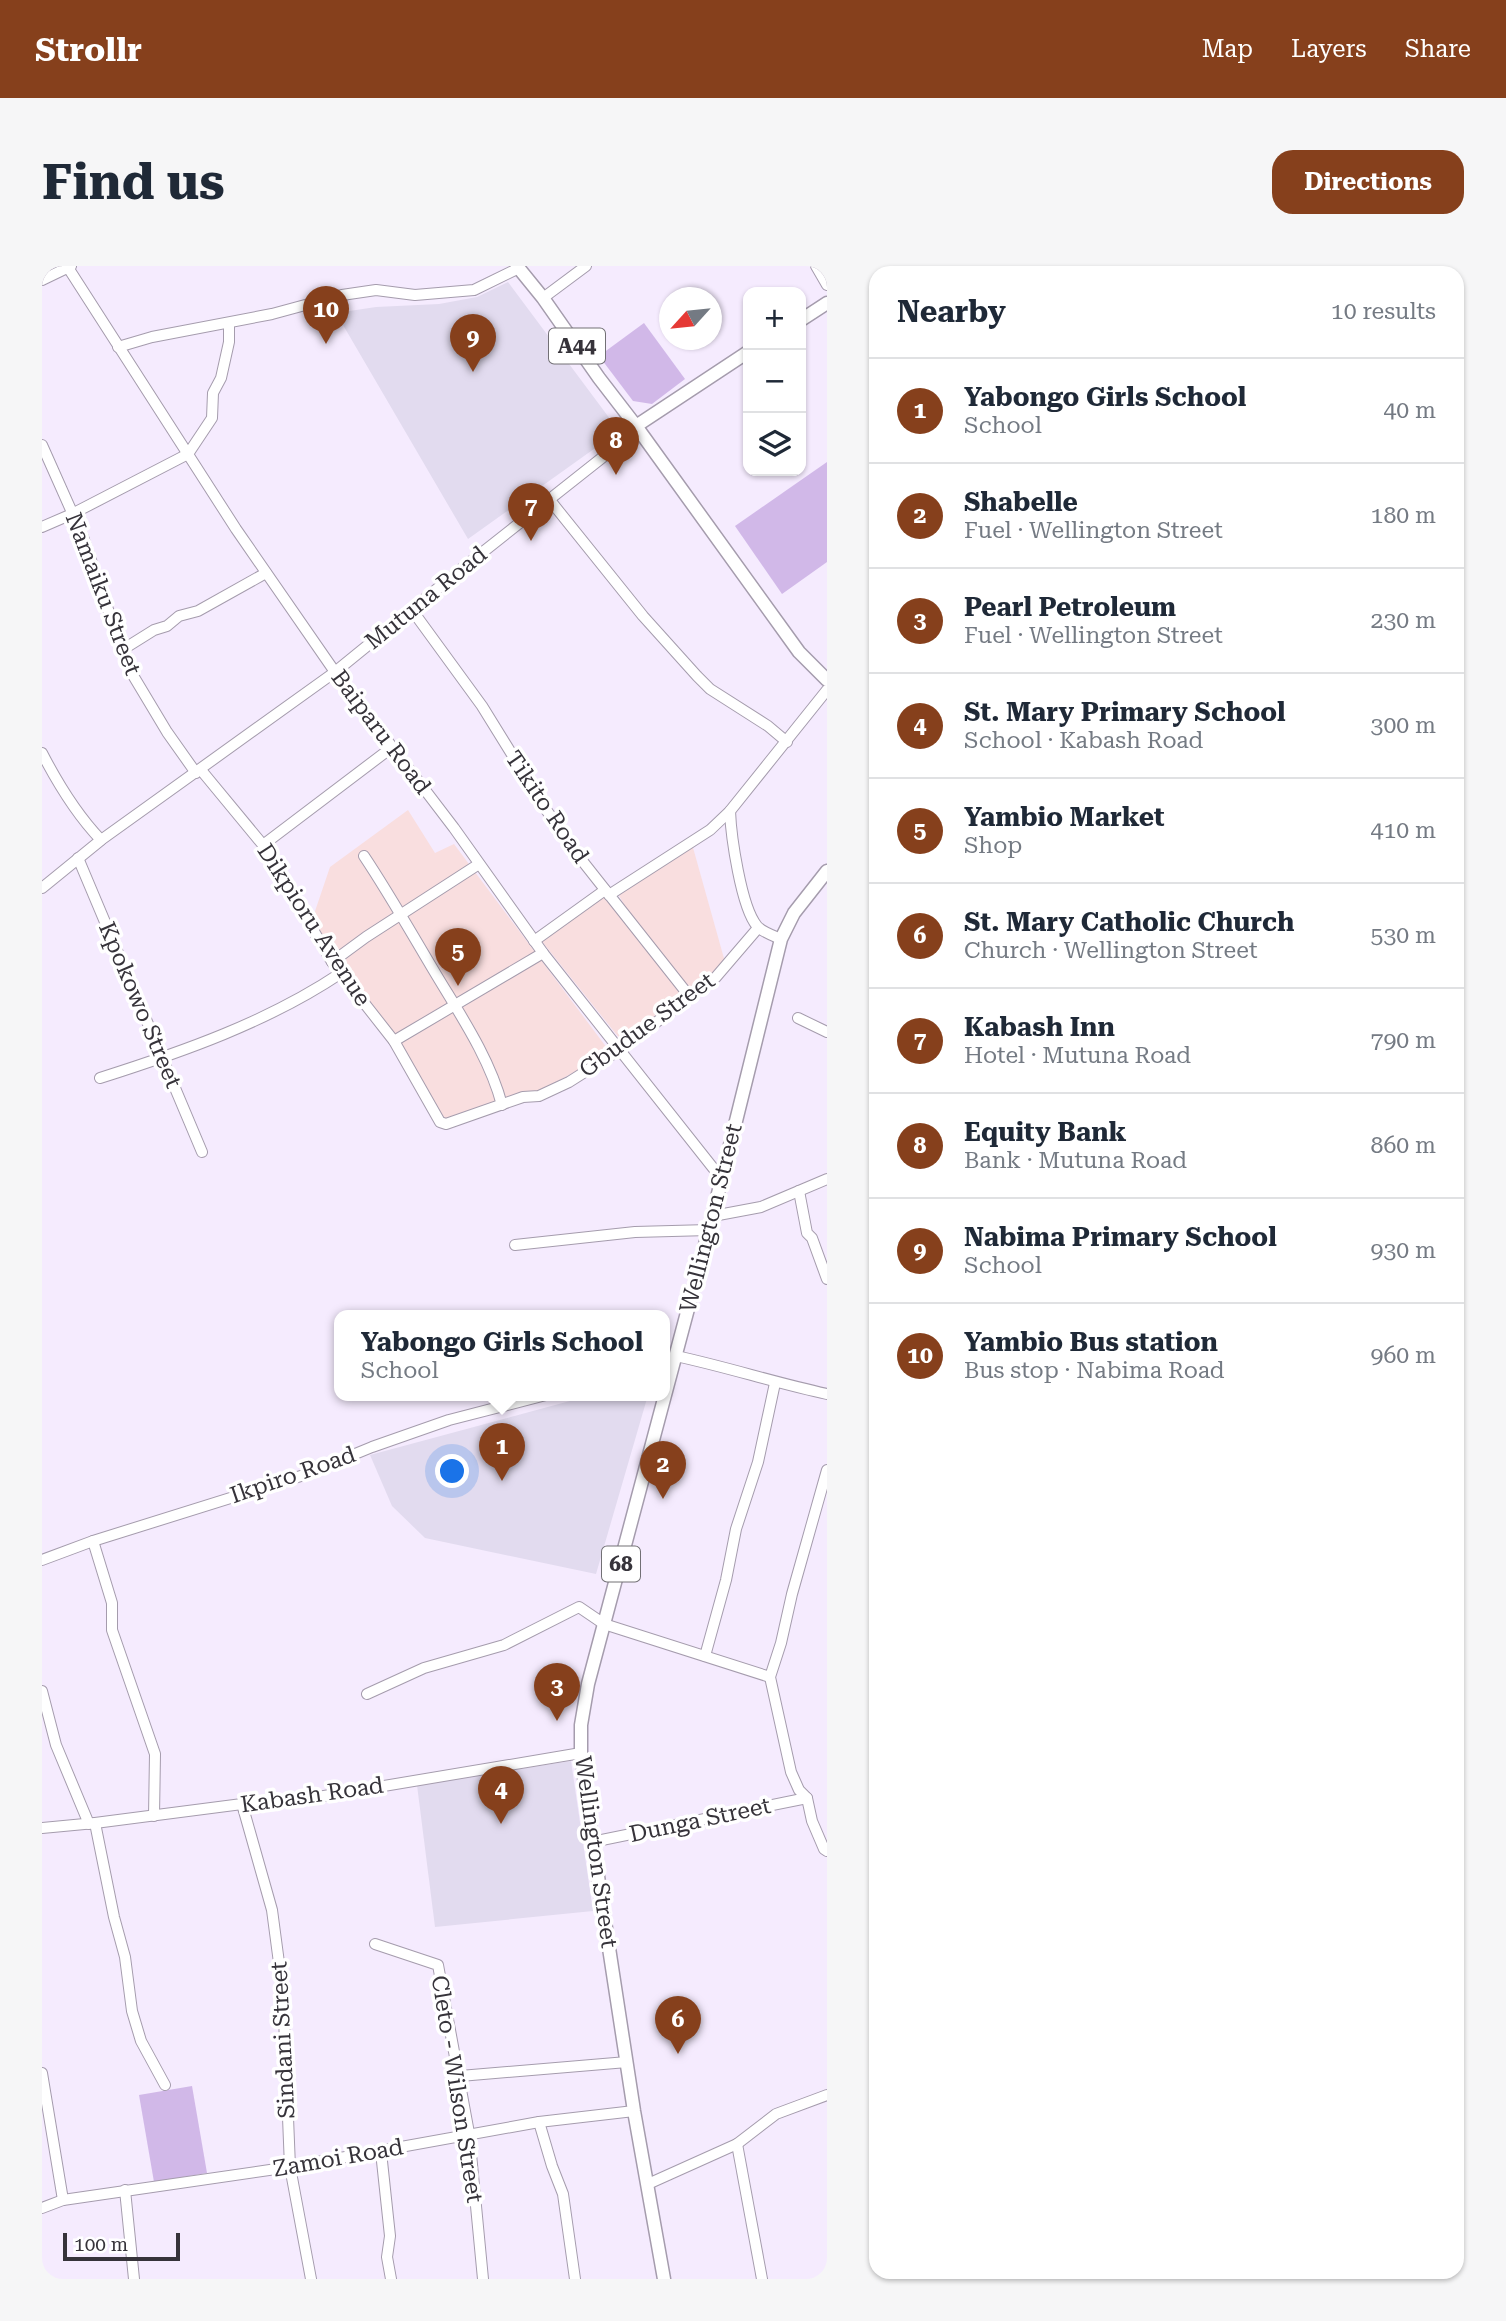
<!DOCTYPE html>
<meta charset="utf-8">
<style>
:root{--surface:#fff;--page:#f6f6f7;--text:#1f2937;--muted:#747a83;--line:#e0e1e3;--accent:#86401c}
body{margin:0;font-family:"Roboto Serif",serif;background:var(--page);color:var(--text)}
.controls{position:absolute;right:21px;top:21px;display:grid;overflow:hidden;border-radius:14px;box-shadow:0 2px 5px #0004}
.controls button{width:63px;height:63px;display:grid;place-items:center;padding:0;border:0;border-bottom:2px solid var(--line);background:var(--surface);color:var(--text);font:35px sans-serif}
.compass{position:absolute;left:617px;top:21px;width:63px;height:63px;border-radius:50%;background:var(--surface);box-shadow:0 2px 5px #0004;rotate:243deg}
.scale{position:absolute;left:21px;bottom:18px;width:117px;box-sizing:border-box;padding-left:7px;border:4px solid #36333a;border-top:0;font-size:19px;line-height:24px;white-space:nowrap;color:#36333a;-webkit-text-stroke:5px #fff;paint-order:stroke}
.you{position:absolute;left:411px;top:1206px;width:24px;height:24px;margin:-18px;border:5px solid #fff;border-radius:50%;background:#1a73e8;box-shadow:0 0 0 10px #1a73e833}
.badge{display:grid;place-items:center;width:46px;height:46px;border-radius:50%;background:var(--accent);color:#fff;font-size:23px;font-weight:700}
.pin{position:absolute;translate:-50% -58px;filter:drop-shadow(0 2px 4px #0008)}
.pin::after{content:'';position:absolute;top:37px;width:24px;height:21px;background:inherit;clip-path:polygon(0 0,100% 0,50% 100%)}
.popup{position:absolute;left:292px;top:1044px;width:336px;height:91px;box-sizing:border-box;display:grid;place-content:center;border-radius:14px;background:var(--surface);filter:drop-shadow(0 2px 5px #0005);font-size:23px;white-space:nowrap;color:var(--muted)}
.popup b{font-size:26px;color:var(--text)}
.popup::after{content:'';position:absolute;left:50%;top:100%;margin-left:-14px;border:14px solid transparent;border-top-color:var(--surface)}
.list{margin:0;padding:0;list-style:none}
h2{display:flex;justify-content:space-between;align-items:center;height:91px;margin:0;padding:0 28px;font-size:30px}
h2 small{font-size:23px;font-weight:400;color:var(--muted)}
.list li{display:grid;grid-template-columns:46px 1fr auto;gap:21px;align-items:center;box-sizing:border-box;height:105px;padding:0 28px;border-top:2px solid var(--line)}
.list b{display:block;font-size:26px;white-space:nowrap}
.list p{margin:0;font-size:23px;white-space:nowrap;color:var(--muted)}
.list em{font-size:23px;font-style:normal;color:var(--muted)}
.icon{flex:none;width:38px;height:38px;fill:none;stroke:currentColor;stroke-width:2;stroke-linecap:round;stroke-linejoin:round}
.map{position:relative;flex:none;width:785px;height:2013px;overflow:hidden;border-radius:21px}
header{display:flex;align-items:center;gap:42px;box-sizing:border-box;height:98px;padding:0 35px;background:var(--accent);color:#fff}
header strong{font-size:33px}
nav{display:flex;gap:38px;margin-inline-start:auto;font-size:24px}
.intro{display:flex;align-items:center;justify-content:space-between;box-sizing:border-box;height:168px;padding:0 42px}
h1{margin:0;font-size:49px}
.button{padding:18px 32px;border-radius:21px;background:var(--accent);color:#fff;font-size:24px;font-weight:700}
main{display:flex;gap:42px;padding:0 42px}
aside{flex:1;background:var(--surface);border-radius:21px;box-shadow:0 2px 5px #0004}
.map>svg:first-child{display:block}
</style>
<header>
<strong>Strollr</strong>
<nav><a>Map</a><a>Layers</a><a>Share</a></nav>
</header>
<div class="intro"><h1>Find us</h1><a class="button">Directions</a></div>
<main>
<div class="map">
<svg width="785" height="2013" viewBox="0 0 785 2013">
<rect width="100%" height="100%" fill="#f5ebfe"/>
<g fill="#f9dedf">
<polygon points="366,544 393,587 412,578 568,786 491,829 404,862 270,654 288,601"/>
<polygon points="650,578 683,696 649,729 589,651 575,626"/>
<polygon points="562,626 641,729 582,778 498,673"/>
</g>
<g fill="#e2dbef">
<polygon points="466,16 577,165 426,273 294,47 334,41 397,38 435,31"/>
<polygon points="550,1129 606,1129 554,1308 383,1272 350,1240 328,1189"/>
<polygon points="529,1495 551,1645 393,1661 375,1519"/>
</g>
<g fill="#d1b8e8">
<polygon points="602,57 643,113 610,138 591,135 557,90"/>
<polygon points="785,196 785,296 740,328 693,260"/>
<polygon points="150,1820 165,1907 112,1916 97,1829"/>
</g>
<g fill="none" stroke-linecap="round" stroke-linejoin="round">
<g stroke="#a59cad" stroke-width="12">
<g id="minor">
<polyline points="25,0 194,263 293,406 412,562 501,687 679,912"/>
<polyline points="774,0 785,19"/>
<polyline points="0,14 29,0"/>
<polyline points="501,32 544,0"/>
<polyline points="76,81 110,71 230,48 300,29 334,24 373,29 432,24 477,2"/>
<polyline points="0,179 41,271 80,384 92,411 125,466 154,507"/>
<polyline points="507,233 601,350 655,410 668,423 726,460 745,476"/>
<polyline points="0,261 30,248 146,188 170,152 171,127 179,112 187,76 187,57"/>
<polyline points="370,344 440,440 505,545 542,597 648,731"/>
<polyline points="80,384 112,364 125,360 137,350 156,345 224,307"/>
<path d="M0 487C16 518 35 549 59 574"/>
<polyline points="159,504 221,579 290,696 352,775 398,856 404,858 481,831 497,830 527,816 579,783 674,711 716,662"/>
<path d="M688 545C689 570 699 641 715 660 720 666 732 670 739 673"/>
<polyline points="221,579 349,482"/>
<path d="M322 590C348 629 371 670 395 710 419 750 448 793 460 839"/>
<polyline points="36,592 160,886"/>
<polyline points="0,622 59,574 293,406 422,301 561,191 594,160"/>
<polyline points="567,629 668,564 688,545 785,424"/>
<polyline points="492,675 563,624"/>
<polyline points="290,696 324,671 437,598"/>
<polyline points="756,752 785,766"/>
<polyline points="352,775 501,687"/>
<path d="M58 812C140 786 226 756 299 707"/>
<polyline points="757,925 765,967 770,972 785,1013"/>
<polyline points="671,950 719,941 785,913"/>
<polyline points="473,979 593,966 667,964"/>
<path d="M634 1090C685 1101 734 1117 785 1128"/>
<polyline points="785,1204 750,1328 739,1377 728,1411 749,1506 757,1524 765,1532 770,1555 782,1583 785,1585"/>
<polyline points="51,1275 70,1337 70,1364 113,1488 112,1550"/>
<polyline points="0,1294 51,1275 262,1209 330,1181 407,1154 504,1129"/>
<polyline points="663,1390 684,1314 694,1263 716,1196 733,1117"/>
<polyline points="0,1425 14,1479 47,1558"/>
<polyline points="325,1428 382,1402 462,1379 537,1341 562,1358 728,1411"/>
<polyline points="200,1538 230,1644 241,1727 248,1901 269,2013"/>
<polyline points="53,1557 72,1651 83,1691 90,1745 99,1775 123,1819"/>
<polyline points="0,1562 53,1557 200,1538 264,1533 539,1487"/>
<polyline points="550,1576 765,1532"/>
<polyline points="333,1678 396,1699 427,1867 441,2013"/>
<polyline points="0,1807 21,1934"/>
<polyline points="418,1810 585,1796"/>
<polyline points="497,1856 510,1900 521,1928 533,2013"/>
<polyline points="695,1878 720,2013"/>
<polyline points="339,1886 348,1970 345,1991 349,2013"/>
<polyline points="606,1918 695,1878 734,1848 785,1829"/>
<polyline points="83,1924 92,2013"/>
<polyline points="0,1942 21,1934 248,1901 497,1856 592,1845"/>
</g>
</g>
<g stroke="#a59cad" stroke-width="15">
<g id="major">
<polyline points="475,0 501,32 557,112 594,160 757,386 785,414"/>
<polyline points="759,54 785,37"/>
<polyline points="594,160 706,86"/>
<polyline points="622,2013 592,1845 548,1558 539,1487 539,1459 546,1418 667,964 739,673 752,647 785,605"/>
</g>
</g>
<use href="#minor" stroke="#fff" stroke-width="10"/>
<use href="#major" stroke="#fff" stroke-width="12"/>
</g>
<g text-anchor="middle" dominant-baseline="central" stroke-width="7" stroke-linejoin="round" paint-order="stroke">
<g fill="#fff" stroke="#727075" stroke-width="2">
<rect x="507" y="62.5" width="56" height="35" rx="5"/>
<rect x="560" y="1280.5" width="38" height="35" rx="5"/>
</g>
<g font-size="21" font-weight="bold" fill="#36333a">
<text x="535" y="80">A44</text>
<text x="579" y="1298">68</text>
</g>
<g font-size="23" fill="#36333a" stroke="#fff">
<text transform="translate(61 328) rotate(69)">Namaiku Street</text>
<text transform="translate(384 332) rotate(-39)">Mutuna Road</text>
<text transform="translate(339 466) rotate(53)">Baiparu Road</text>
<text transform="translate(505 541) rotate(56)">Tikito Road</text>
<text transform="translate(272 659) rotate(57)">Dikpioru Avenue</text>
<text transform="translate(98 739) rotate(67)">Kpokowo Street</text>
<text transform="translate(605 759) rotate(-36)">Gbudue Street</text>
<text transform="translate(669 952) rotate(-76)">Wellington Street</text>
<text transform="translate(251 1209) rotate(-19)">Ikpiro Road</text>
<text transform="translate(270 1529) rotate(-8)">Kabash Road</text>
<text transform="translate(658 1554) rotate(-12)">Dunga Street</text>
<text transform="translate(554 1586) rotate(82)">Wellington Street</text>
<text transform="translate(241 1774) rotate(-93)">Sindani Street</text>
<text transform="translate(415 1823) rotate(81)">Cleto - Wilson Street</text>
<text transform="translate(296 1892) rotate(-10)">Zamoi Road</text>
</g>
</g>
</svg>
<div class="controls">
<button>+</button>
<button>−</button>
<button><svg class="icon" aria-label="layers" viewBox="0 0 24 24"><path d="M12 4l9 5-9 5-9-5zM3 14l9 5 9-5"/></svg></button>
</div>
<svg class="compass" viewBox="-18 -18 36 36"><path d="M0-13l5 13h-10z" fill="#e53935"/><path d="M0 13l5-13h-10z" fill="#747a83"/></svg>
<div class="scale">100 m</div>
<div class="you"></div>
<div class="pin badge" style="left:460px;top:1215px">1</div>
<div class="popup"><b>Yabongo Girls School</b>School</div>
<div class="pin badge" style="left:621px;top:1233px">2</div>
<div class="pin badge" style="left:515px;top:1455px">3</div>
<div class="pin badge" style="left:459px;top:1558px">4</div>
<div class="pin badge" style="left:416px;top:720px">5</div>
<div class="pin badge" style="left:636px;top:1788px">6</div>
<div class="pin badge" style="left:489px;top:275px">7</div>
<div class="pin badge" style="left:574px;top:209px">8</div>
<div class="pin badge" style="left:431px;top:106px">9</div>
<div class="pin badge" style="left:284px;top:78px">10</div>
</div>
<aside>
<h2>Nearby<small>10 results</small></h2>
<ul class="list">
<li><span class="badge">1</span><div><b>Yabongo Girls School</b><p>School</p></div><em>40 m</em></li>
<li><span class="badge">2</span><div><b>Shabelle</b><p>Fuel · Wellington Street</p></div><em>180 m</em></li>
<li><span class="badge">3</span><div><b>Pearl Petroleum</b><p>Fuel · Wellington Street</p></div><em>230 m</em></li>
<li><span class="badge">4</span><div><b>St. Mary Primary School</b><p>School · Kabash Road</p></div><em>300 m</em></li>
<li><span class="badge">5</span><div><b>Yambio Market</b><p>Shop</p></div><em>410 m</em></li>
<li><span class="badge">6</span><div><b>St. Mary Catholic Church</b><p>Church · Wellington Street</p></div><em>530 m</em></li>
<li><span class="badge">7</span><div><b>Kabash Inn</b><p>Hotel · Mutuna Road</p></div><em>790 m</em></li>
<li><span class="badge">8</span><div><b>Equity Bank</b><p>Bank · Mutuna Road</p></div><em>860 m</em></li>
<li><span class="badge">9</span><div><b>Nabima Primary School</b><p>School</p></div><em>930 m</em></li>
<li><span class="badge">10</span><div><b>Yambio Bus station</b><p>Bus stop · Nabima Road</p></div><em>960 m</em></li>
</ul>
</aside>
</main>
